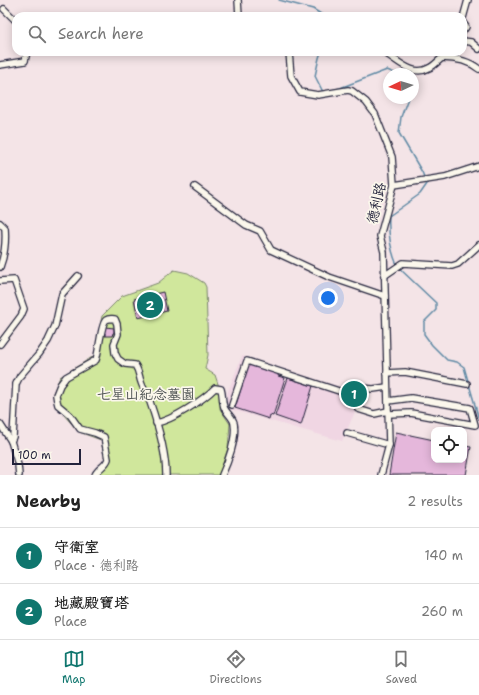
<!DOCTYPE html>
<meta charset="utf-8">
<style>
:root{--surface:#fff;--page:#f2f2f2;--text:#222;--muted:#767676;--line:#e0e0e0;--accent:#0f766e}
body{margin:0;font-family:"Shantell Sans","LXGW WenKai TC",sans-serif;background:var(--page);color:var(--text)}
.controls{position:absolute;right:12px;bottom:12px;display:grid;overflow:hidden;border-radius:8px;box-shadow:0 2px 10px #0003}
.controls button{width:36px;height:36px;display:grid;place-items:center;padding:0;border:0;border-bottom:1px solid var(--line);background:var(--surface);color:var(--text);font:20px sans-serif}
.compass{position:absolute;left:383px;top:68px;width:36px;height:36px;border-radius:50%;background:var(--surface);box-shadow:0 2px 10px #0003;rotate:266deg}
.scale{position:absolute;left:12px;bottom:10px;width:69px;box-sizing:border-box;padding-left:4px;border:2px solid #22223b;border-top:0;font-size:11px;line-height:14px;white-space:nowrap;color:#22223b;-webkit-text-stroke:3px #fbf7ec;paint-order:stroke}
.you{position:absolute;left:328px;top:298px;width:14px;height:14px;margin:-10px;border:3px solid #fff;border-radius:50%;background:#1a73e8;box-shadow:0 0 0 6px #1a73e833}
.badge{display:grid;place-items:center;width:26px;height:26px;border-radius:50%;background:var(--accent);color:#fff;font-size:13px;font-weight:700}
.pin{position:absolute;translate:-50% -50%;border:2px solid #fff;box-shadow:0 1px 4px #0006}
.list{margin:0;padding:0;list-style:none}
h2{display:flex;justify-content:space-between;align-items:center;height:52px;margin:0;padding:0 16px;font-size:17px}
h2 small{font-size:13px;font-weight:400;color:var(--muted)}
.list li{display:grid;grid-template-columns:26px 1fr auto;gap:12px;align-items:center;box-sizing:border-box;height:56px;padding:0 16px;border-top:1px solid var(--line)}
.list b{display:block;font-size:15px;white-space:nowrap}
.list p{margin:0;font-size:13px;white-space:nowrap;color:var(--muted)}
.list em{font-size:13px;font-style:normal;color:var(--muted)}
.icon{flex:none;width:22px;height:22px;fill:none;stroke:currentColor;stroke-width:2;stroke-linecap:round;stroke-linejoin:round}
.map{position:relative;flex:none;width:479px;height:475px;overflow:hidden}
.search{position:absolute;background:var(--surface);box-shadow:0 2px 10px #0003;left:12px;right:12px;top:12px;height:44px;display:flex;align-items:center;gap:10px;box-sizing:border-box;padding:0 14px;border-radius:12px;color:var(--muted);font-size:15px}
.sheet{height:164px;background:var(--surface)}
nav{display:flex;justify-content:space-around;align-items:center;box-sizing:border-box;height:56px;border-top:1px solid var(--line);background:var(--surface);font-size:11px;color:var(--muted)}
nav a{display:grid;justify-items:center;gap:2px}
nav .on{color:var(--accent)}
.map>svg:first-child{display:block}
</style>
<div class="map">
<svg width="479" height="475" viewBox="0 0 479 475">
<rect width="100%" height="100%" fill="#f4e4e7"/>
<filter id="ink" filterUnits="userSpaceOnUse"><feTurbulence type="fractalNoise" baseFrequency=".025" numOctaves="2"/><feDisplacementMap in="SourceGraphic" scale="8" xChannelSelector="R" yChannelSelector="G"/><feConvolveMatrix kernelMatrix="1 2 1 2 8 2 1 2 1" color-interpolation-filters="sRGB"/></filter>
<g filter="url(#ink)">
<polygon fill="#f0d6e3" points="242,356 340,387 339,392 357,398 358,405 342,441 229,409 227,405 227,394"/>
<polygon fill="#d0e79c" stroke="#79846c" points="174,270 188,273 204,283 206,287 208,355 205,369 215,375 221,393 220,409 230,424 228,448 219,475 93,475 93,471 105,461 101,440 79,432 55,405 53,393 60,377 94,356 102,316 122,296 158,283"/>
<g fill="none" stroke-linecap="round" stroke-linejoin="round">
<g stroke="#608aa5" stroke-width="1.5">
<polyline points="279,0 313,9 324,16"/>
<polyline points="321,52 319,58 315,76 323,92 340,88 387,70 397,74"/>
<path d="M397 265C390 249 388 233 389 216L420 194 427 184 422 172 399 133 401 117 408 98"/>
<polyline points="399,268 436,303 436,310 424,322 424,334 432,345 447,360 457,362 464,367 479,419"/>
</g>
</g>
<g fill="#e5b7db" stroke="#22223b">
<polygon points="163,292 167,311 138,318 134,299"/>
<polygon points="105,327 114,328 114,333 113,333 112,336 105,336 105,333 104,333"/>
<polygon points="249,363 279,373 278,376 285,378 273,416 270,415 269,419 235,408"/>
<polygon points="288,378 313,386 301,425 275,416"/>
<polygon points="353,391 359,393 357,398 349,396 350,392"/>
<polygon points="396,432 434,440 434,460 464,460 464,446 471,447 466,475 389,475"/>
</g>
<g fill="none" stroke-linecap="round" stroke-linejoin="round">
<g stroke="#22223b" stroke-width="8">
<g id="minor">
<polyline points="238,0 239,16"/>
<polyline points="4,9 16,21"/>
<polyline points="463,18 468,0"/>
<polyline points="463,23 466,27 463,31"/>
<polyline points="463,41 471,42 479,49"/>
<polyline points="289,52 291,76 300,92 318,95 348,90 352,91 366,102 375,114 392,157 394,185 380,236 384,252 389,445 381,475"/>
<path d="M383 52C397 59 412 78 429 68 434 66 438 61 442 58 455 58 469 61 479 69"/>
<polyline points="0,65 25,61 27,52"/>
<polyline points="394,185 445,177 479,166"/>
<polyline points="195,187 246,225 260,231 271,250 329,277 385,296"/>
<path d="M0 223 5 228C6 241 5 254 0 267"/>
<polyline points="384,276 403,263 452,266 458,264 479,245"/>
<polyline points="0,281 14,280 24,309 21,316 0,344"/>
<polyline points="387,373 405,372 467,384"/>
<polyline points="388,401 411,398 470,408 475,425 411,413 389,414"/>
<polyline points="232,405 247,361 345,393 362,388 373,389 387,387"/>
<polyline points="358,409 374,414 388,411"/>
<path d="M156 423C173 420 203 400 215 388L221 389C223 395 222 402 224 407 226 413 233 417 234 423 237 438 228 462 222 475"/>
<polyline points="0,424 11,441 18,465 19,475"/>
<polyline points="347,433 389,445"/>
<polyline points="11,441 13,437 16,384 20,376 39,354 48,341 55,326 62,294 78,276"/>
<path d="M95 475C98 468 106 466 108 459L104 437 95 433 80 429 70 415 58 405 57 401 56 395 60 385 66 377 96 360C99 351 101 324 106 320 109 318 111 319 115 319L117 324 118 334 114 344 115 353 118 359 125 364 135 365C139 371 139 376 141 382 143 389 148 395 150 402 158 425 166 451 166 475"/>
</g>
</g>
<use href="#minor" stroke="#fbf7ec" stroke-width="5.5"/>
</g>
</g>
<g text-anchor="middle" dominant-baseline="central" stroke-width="3.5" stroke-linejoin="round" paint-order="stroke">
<g font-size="14" fill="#22223b" stroke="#fbf7ec">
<text transform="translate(376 203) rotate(-77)">德利路</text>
</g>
<g font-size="14" fill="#4e5353" stroke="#fbf7ec">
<text x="146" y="394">七星山紀念墓園</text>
</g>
</g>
</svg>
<div class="controls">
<button><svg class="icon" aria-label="locate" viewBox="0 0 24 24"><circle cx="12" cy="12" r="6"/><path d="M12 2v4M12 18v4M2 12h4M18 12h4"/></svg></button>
</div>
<svg class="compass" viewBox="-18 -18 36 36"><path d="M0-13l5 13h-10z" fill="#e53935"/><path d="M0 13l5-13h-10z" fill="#767676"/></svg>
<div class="scale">100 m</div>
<div class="you"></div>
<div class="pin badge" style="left:354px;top:394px">1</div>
<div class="pin badge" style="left:150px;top:305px">2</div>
<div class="search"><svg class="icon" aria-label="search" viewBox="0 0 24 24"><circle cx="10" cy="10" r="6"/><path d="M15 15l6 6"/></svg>Search here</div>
</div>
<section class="sheet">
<h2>Nearby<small>2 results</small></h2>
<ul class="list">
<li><span class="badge">1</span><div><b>守衛室</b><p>Place · 德利路</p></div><em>140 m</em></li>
<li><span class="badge">2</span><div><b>地藏殿寶塔</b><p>Place</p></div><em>260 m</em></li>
</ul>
</section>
<nav>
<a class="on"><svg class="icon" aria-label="map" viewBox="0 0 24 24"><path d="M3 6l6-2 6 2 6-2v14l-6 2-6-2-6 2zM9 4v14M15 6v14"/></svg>Map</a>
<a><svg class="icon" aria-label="directions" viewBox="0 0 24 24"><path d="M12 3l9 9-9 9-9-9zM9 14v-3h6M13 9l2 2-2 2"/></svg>Directions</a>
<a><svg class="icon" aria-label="saved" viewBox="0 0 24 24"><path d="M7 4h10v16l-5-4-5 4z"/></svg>Saved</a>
</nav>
